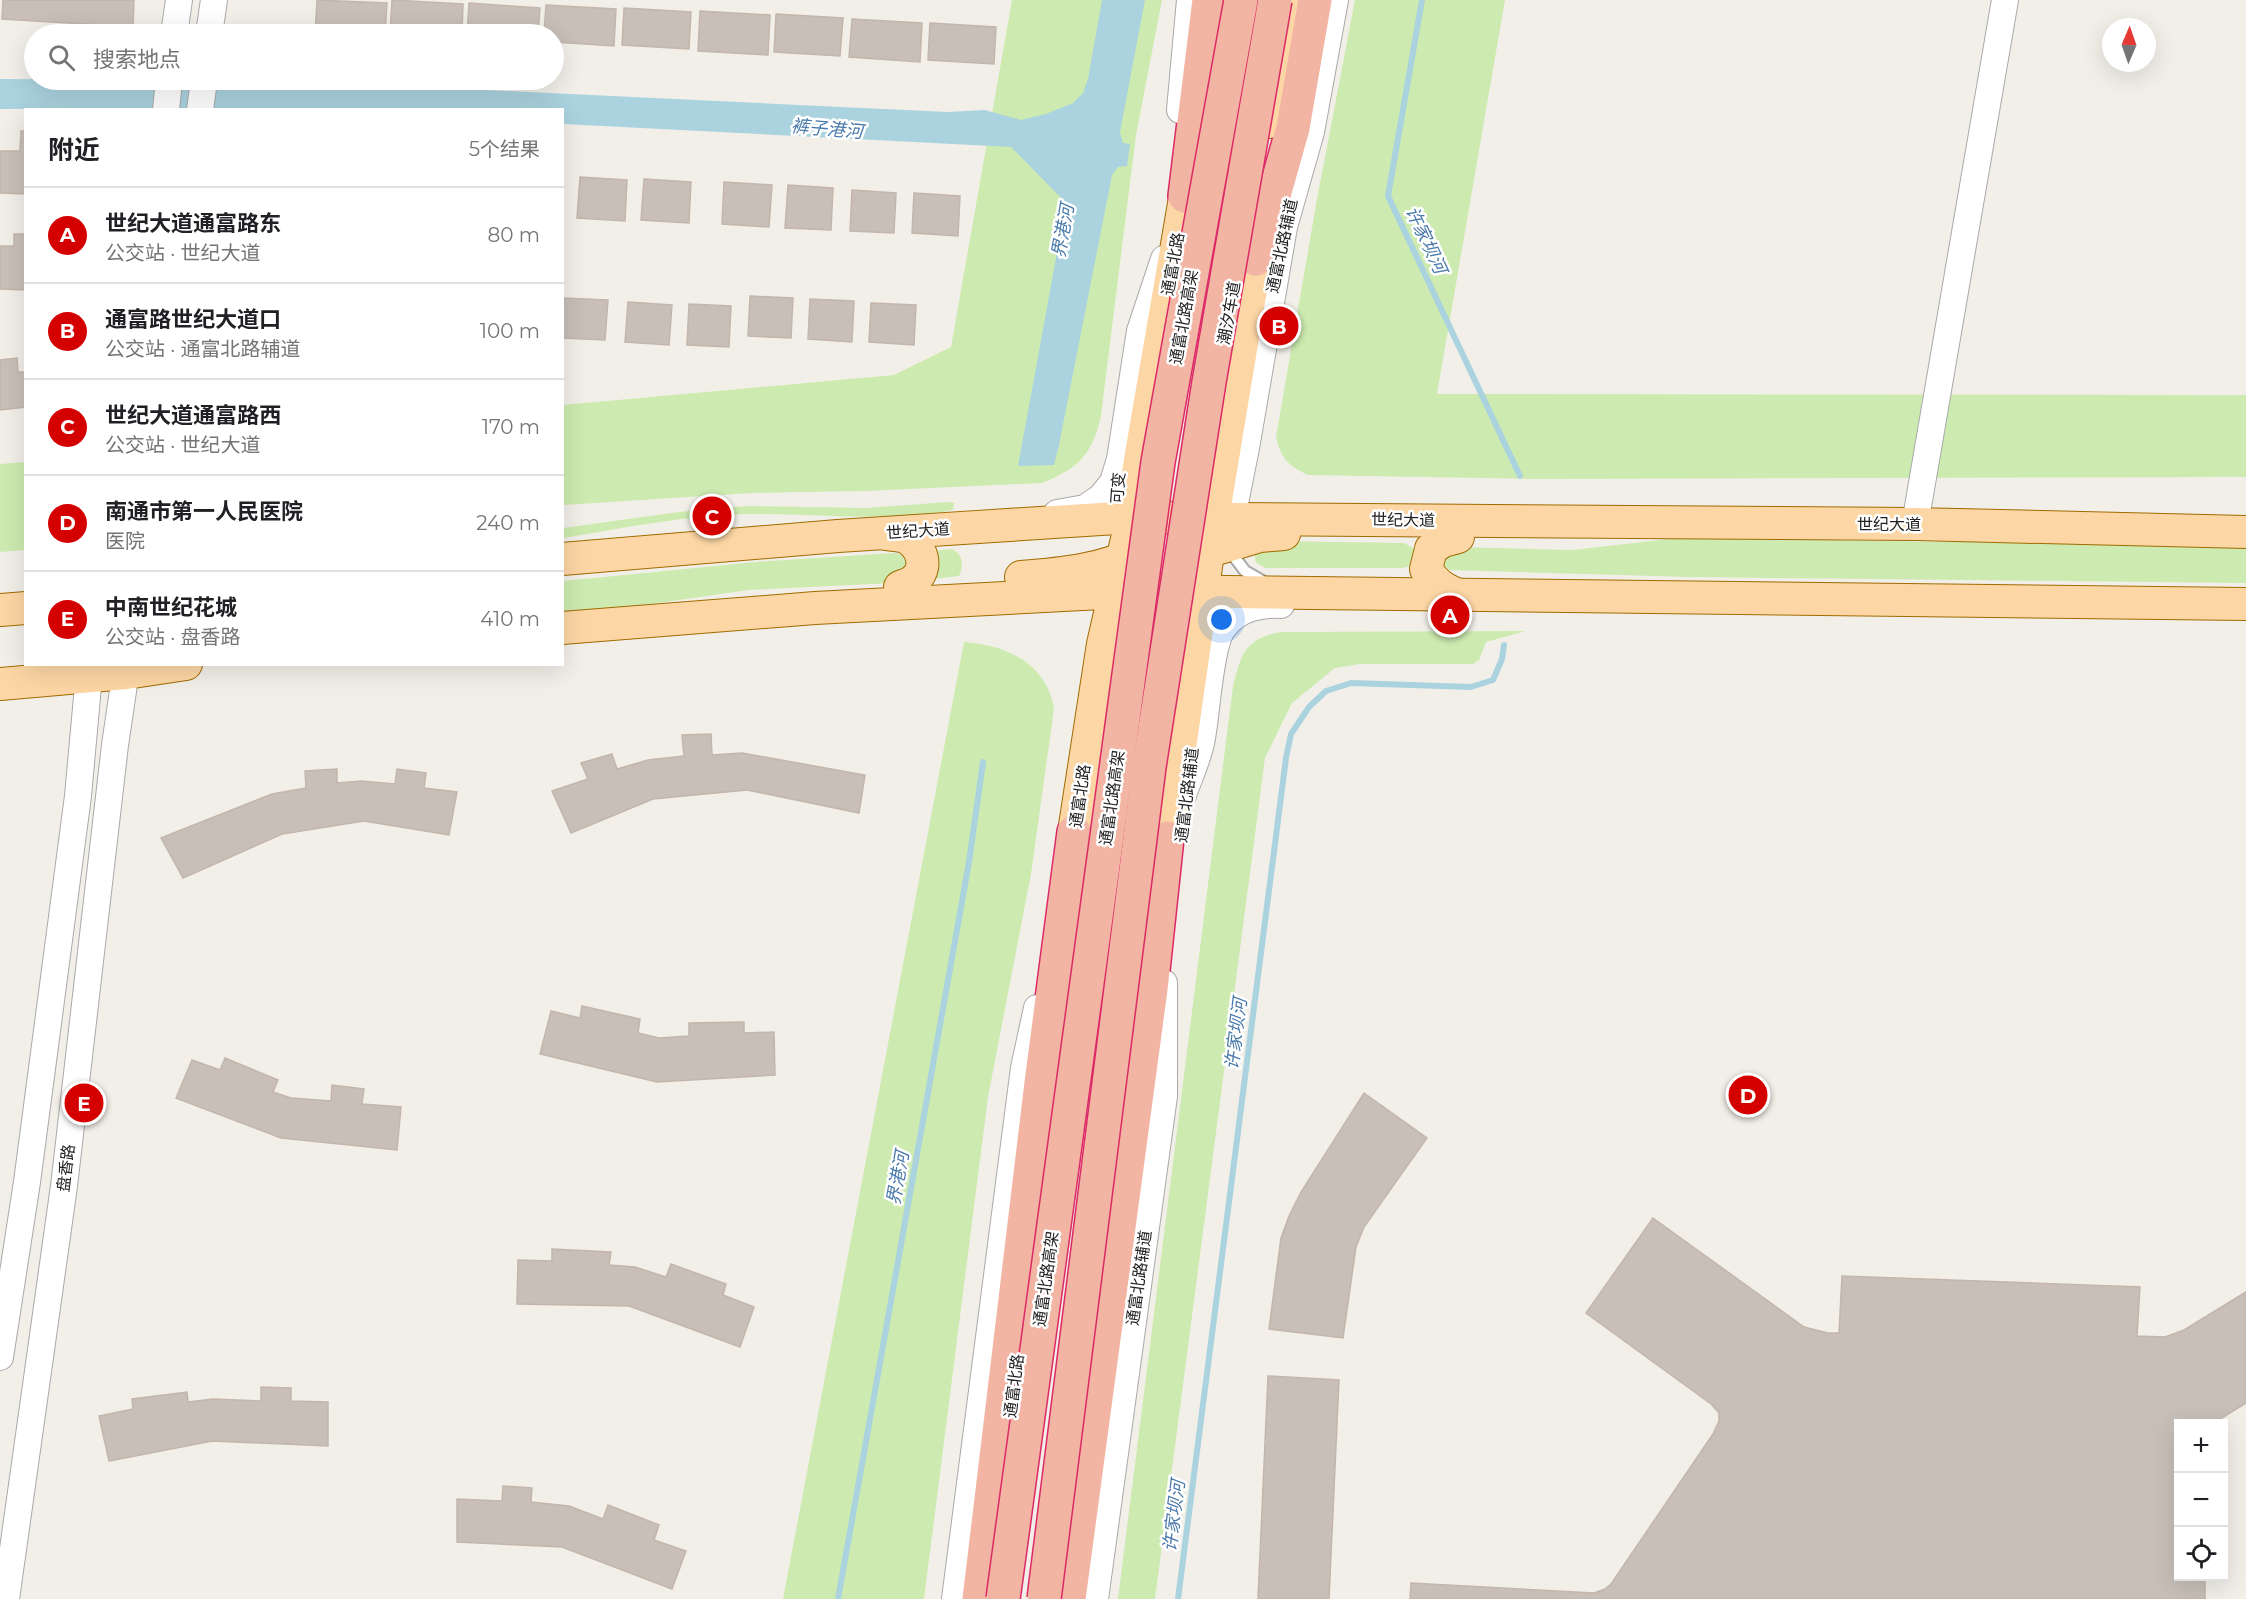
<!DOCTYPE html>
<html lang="zh">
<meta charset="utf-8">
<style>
:root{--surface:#fff;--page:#f2f2f2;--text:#202124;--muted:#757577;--line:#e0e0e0;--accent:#d40000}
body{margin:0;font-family:Montserrat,"Noto Sans SC",sans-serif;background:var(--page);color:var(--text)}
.controls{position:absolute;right:18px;bottom:18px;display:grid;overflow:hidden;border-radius:0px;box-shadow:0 6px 24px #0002}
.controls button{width:54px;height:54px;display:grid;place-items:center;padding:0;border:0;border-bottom:2px solid var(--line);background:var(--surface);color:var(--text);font:30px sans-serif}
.compass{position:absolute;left:2102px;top:18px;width:54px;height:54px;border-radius:50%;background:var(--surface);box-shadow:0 6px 24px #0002;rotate:2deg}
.you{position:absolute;left:1222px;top:620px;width:21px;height:21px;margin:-15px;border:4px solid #fff;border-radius:50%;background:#1a73e8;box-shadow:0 0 0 9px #1a73e833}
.badge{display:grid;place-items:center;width:39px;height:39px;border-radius:50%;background:var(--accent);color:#fff;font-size:20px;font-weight:700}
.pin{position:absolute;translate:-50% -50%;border:3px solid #fff;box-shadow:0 2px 6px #0006}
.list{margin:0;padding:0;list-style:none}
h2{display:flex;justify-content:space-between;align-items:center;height:78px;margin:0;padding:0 24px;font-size:26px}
h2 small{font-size:20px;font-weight:400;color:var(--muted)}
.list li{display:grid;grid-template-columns:39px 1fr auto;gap:18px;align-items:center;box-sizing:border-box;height:96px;padding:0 24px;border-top:2px solid var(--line)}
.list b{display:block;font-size:22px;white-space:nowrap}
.list p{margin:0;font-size:20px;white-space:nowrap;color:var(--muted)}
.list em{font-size:20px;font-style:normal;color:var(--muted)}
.icon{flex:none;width:33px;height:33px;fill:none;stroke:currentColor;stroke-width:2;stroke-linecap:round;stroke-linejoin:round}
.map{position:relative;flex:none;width:2246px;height:1599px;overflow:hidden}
.search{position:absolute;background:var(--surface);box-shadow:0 6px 24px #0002;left:24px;top:24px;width:540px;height:66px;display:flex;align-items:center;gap:15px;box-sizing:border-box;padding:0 21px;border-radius:33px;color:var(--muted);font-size:22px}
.panel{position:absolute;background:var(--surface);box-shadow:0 6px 24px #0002;left:24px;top:108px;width:540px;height:558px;border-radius:0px}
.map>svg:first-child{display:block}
</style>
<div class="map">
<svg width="2246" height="1599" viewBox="0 0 2246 1599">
<rect width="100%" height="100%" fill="#f2efe9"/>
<g fill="#cdebb0">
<path d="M1012 0H1162L1136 135 1101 416C1092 455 1079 468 1042 483L866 491 751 493 563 505V405L894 375 951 347Z"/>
<path d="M1355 0H1505L1437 394 2246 395V477L1535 479 1308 475C1288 465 1281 459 1276 437L1317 199Z"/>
<polygon points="25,462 25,550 0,552 0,464"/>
<path d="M948 502 954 503 953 510C885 523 817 513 748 514 686 515 624 528 563 538V528L679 512 747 506 867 508Z"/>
<polygon points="1677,538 2246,546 2246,583 1689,577 1450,570 1442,565 1443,555 1452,547 1573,550"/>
<polygon points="1267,541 1404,543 1413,548 1414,553 1411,566 1402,568 1266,568 1256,563 1254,552"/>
<path d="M951 549C963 553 964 566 959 576L933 579V551Z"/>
<path d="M894 553C906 554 905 562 907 572L894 583 749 590 616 609 563 613V581L756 562Z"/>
<path d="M1526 631 1486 642 1479 660 1473 664H1360L1335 668 1292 703 1265 758 1155 1599H1118L1233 686C1241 654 1245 638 1281 632Z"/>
<path d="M964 642C1006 645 1047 663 1054 709L1031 874 988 1097 924 1599H783Z"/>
</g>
<polygon fill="#aad3df" points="1102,0 1145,0 1120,132 1123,143 1130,144 1127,166 1118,167 1112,175 1059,445 1054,465 1018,466 1066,203 1011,147 563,124 562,110 264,110 225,108 0,109 0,79 277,80 947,112 985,110 1021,120 1046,114 1073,103 1083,93 1088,79"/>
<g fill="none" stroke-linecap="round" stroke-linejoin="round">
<g stroke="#aad3df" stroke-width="6">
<polyline points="1422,0 1388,196 1520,476"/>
<polyline points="838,1599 969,862 983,762"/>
<polyline points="1178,1599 1286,758 1291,734 1309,707 1326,691 1351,683 1471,687 1493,680 1502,659 1504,645"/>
</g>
</g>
<g fill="#c7bfb8" stroke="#c4b6ab" stroke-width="1.5">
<polygon points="3,0 134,0 133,27 2,19"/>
<polygon points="317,0 387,3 385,34 315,34"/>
<polygon points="392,0 463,4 462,34 390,34"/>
<polygon points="469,3 540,8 538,34 467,34"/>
<polygon points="546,5 616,9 614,46 554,42 554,34 544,34"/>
<polygon points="624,8 691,12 689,49 622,45"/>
<polygon points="700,11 770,15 768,55 698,51"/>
<polygon points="776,14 843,18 840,56 774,52"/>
<polygon points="852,19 922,23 920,62 849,57"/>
<polygon points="930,23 996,27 994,64 928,60"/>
<polygon points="21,131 26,131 26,194 0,193 0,151 20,151"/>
<polygon points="580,177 627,180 625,221 577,218"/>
<polygon points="644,179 691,182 689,223 641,220"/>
<polygon points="724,182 772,185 769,227 722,224"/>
<polygon points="788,185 833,188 831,230 785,228"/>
<polygon points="852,190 896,193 894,233 850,231"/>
<polygon points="914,193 960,196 958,236 912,233"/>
<polygon points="14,234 26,234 26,290 0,289 0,246 14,246"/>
<polygon points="750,296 793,298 791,338 748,336"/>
<polygon points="562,298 608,300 605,340 562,338"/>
<polygon points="810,299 854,301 852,342 808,339"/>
<polygon points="628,302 672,305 669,345 625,342"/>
<polygon points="871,303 916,305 914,345 869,342"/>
<polygon points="689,304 731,306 729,347 687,345"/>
<polygon points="17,358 18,372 26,372 26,407 0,410 0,360"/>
<polygon points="711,734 712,755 742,753 865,775 859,813 747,790 653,799 571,833 552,791 588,779 581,763 612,754 617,769 648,760 684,756 682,735"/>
<polygon points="337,769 337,783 361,781 395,784 397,769 426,773 424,788 457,792 449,835 364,821 282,834 183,878 161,838 272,794 306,788 305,771"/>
<polygon points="582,1006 640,1019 638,1033 659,1038 689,1036 689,1023 744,1022 744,1033 774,1032 775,1075 657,1082 540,1054 551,1011 580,1018"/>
<polygon points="225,1058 278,1080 273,1092 291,1098 331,1101 332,1085 364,1089 362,1104 401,1107 397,1150 281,1138 176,1098 192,1060 220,1070"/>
<polygon points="1364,1093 1427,1138 1364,1227 1356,1247 1343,1338 1269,1329 1281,1238 1289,1216 1301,1192"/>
<polygon points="1653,1218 1804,1327 1828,1333 1839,1333 1842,1276 2140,1287 2137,1336 2165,1337 2184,1330 2246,1292 2246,1403 2212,1424 2178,1424 2178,1576 2205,1576 2205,1599 1410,1599 1411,1583 1594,1593 1605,1589 1611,1584 1713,1434 1719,1421 1719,1413 1711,1404 1586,1313"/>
<polygon points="552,1249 611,1252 609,1265 635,1267 666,1277 671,1264 726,1284 723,1295 754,1307 740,1347 629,1306 517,1304 518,1260 552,1261"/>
<polygon points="1268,1376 1339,1380 1329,1599 1258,1599"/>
<polygon points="261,1387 291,1388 291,1401 328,1402 328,1446 212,1441 109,1461 99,1416 133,1409 132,1399 187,1392 188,1402 213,1399 261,1401"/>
<polygon points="503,1486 532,1488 531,1502 569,1506 603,1519 608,1505 659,1525 654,1540 686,1551 672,1589 562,1547 457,1542 457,1499 502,1501"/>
</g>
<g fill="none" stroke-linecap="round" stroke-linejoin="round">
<g stroke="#a9a9a9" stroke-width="14">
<polyline id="service" points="1229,550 1245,571 1266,583"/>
</g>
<g stroke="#a9a9a9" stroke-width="28">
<g id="tertiary">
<polyline points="174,34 179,0"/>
<polyline points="209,34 214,0"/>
<polyline points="166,110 169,80"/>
<polyline points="200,110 204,80"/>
<polyline points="1180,110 1190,0"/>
<polyline points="1057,513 1085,508 1101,497 1113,482 1120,459 1140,331 1164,259"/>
<polyline points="1915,524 2005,0"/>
<polyline points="1228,538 1246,448 1284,227 1311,132 1335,0"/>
<path d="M1183 795C1189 778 1197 761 1201 743 1207 718 1209 644 1224 627 1239 608 1259 604 1281 605"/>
<polyline points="0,1357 27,1182 78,796 90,664"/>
<polyline points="6,1599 64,1186 115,745 127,664"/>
<polyline points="955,1599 1024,1068 1037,1008"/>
<polyline points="1095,1599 1164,1096 1164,983"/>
</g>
</g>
<g stroke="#a06b00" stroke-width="34">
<g id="primary">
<polyline points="1270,122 1293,0"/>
<path d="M886 534C892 535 899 535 905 537 922 545 930 569 913 581 910 584 904 585 900 587"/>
<polyline points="1190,557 1260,536 1284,534"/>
<polyline points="562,559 838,536 1132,517 1232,519 1915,524 2246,532"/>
<path d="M1021 577C1060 574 1104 570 1139 551"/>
<path d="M1458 595C1444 589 1434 583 1426 569L1431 549 1443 541 1458 537"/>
<polyline points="0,610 26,608"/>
<polyline points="562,628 815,608 1140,591 2246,604"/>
<polyline points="0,684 126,673 186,664"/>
<polyline points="1074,859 1074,832 1103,644 1132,517 1140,460 1190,169"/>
<polyline points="1161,864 1167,838 1213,518 1256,259 1256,231"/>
</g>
</g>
<g stroke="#dc2a67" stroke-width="36">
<g id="trunk">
<polyline points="1185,196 1209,0"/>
<polyline points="1256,259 1293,128 1315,0"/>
<polyline points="979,1599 1041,1083 1074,832"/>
<polyline points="1069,1599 1151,989 1167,838"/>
</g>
</g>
<use href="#service" stroke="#fff" stroke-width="10"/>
<use href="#tertiary" stroke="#fff" stroke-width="26"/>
<use href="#primary" stroke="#fcd6a4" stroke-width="32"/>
<use href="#trunk" stroke="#f2b4a3" stroke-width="33"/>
<g stroke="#dc2a67" stroke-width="36" stroke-linecap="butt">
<g id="trunk-bridge">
<polyline points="1003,1599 1158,462 1241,0"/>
<polyline points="1044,1599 1149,767 1209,382 1275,0"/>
</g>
</g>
<use href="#trunk-bridge" stroke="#f2b4a3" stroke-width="33"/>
</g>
<g text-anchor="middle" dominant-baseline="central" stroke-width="5" stroke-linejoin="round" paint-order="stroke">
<g font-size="16" fill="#222" stroke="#fff">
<text transform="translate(1282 246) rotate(-78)">通富北路辅道</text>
<text transform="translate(1173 264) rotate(-80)">通富北路</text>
<text transform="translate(1229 313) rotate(-80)">潮汐车道</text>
<text transform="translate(1184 317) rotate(-80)">通富北路高架</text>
<text transform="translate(1118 488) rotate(-86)">可变</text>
<text transform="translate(1403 520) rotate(1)">世纪大道</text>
<text x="1889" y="524">世纪大道</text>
<text transform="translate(918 531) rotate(-4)">世纪大道</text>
<text transform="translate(1187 795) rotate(-83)">通富北路辅道</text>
<text transform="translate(1080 796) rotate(-82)">通富北路</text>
<text transform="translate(1112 798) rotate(-82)">通富北路高架</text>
<text transform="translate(66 1168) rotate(-83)">盘香路</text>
<text transform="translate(1139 1278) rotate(-82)">通富北路辅道</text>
<text transform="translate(1046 1279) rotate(-82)">通富北路高架</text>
<text transform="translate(1014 1386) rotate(-83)">通富北路</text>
</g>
<g font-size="18" font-style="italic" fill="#4a7aab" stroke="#fff">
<text transform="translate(827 129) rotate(5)">裤子港河</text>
<text transform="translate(1063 231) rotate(-80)">界港河</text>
<text transform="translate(1426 240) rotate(65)">许家坝河</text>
<text transform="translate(1236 1034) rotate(-83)">许家坝河</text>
<text transform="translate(898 1178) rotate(-80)">界港河</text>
<text transform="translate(1174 1516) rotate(-83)">许家坝河</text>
</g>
</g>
</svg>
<div class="controls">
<button>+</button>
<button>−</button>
<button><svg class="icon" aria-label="locate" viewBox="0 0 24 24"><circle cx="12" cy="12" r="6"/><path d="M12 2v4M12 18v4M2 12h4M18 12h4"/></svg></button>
</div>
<svg class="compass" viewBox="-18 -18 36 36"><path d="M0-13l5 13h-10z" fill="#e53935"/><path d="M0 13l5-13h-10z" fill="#757577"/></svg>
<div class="you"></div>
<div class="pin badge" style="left:1450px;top:615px">A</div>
<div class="pin badge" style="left:1279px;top:326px">B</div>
<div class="pin badge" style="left:712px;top:516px">C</div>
<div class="pin badge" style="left:1748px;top:1095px">D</div>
<div class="pin badge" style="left:84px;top:1103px">E</div>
<div class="search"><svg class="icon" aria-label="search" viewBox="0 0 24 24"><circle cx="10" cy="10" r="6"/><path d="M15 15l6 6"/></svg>搜索地点</div>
<section class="panel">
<h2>附近<small>5个结果</small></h2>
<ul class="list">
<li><span class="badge">A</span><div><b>世纪大道通富路东</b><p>公交站 · 世纪大道</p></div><em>80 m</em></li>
<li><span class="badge">B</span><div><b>通富路世纪大道口</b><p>公交站 · 通富北路辅道</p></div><em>100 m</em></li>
<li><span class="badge">C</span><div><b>世纪大道通富路西</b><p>公交站 · 世纪大道</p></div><em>170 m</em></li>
<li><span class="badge">D</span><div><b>南通市第一人民医院</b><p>医院</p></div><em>240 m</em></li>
<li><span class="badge">E</span><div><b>中南世纪花城</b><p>公交站 · 盘香路</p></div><em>410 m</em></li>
</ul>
</section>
</div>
